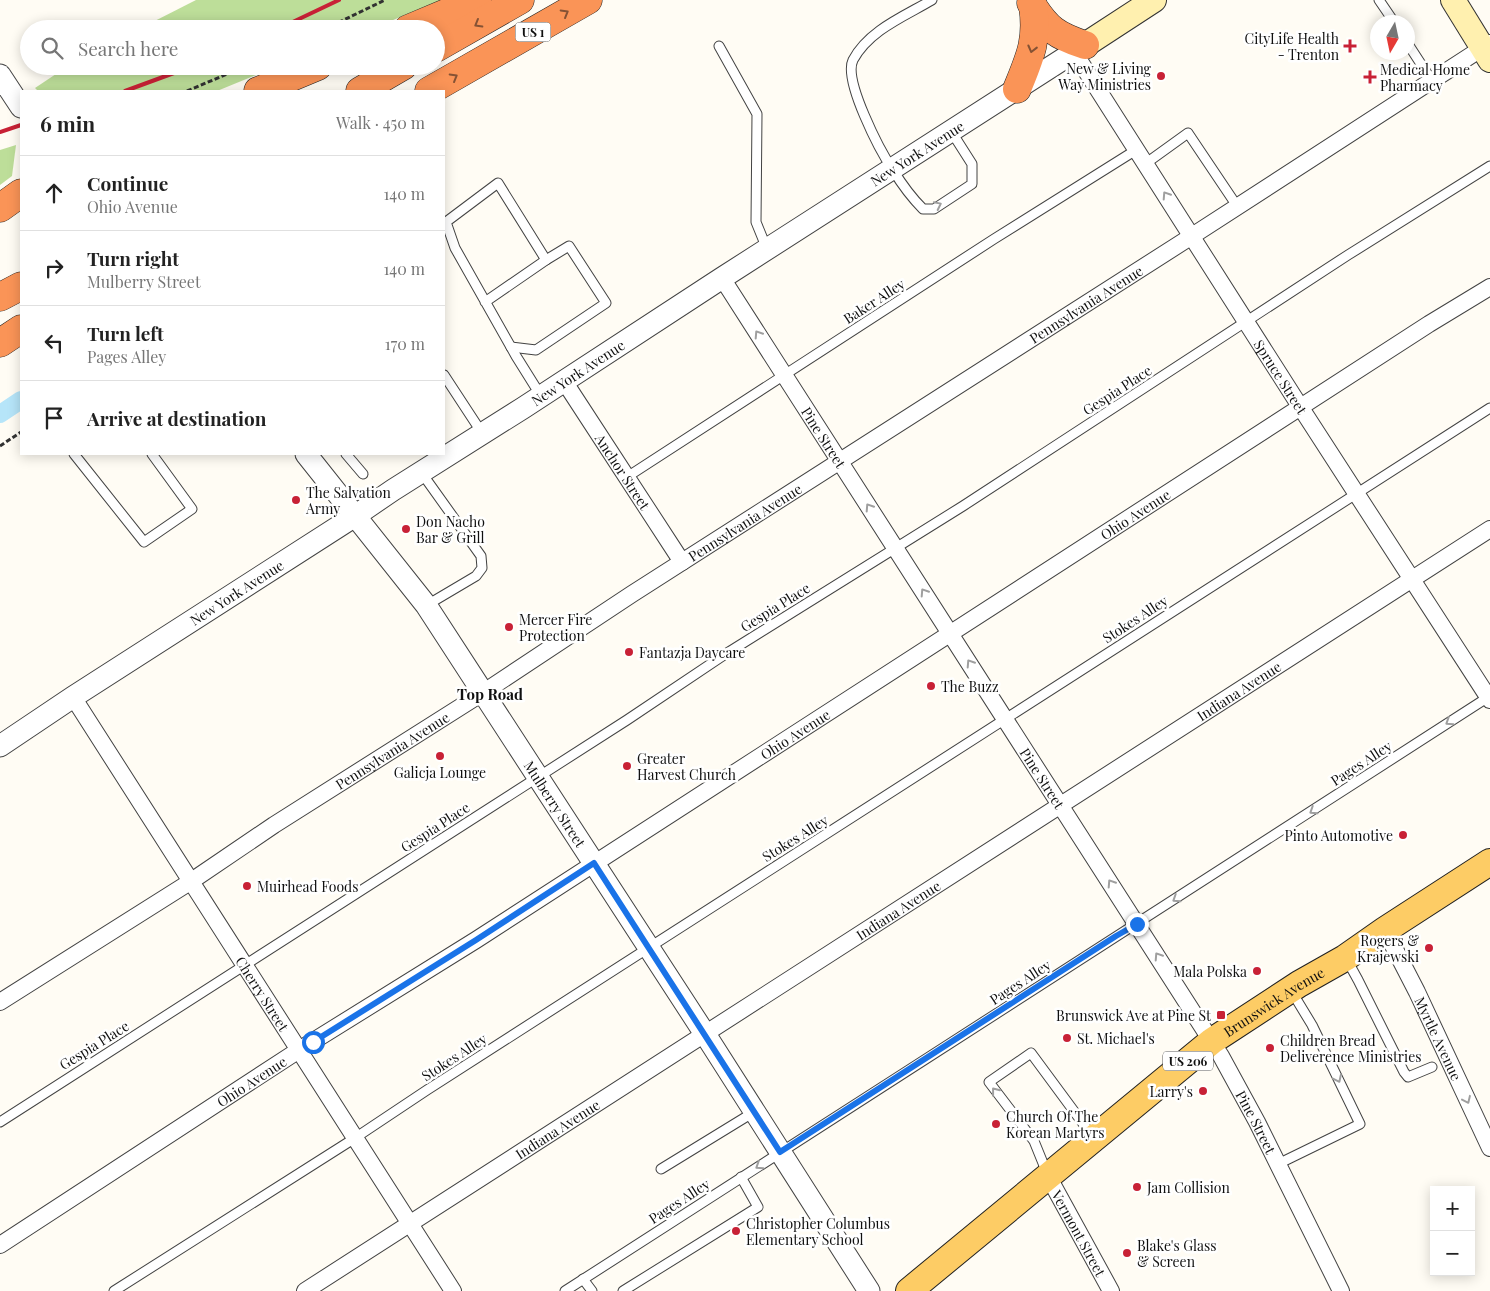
<!DOCTYPE html>
<meta charset="utf-8">
<style>
:root{--surface:#fff;--page:#f6f6f6;--text:#222;--muted:#767676;--line:#e0e0e0}
body{margin:0;font-family:"Playfair Display",serif;background:var(--page);color:var(--text)}
.controls{position:absolute;right:15px;bottom:15px;display:grid;overflow:hidden;border-radius:0px;box-shadow:0 2px 12px #0003}
.controls button{width:45px;height:45px;display:grid;place-items:center;padding:0;border:0;border-bottom:1px solid var(--line);background:var(--surface);color:var(--text);font:25px sans-serif}
.compass{position:absolute;left:1370px;top:15px;width:45px;height:45px;border-radius:50%;background:var(--surface);box-shadow:0 2px 12px #0003;rotate:189deg}
.stop{position:absolute;width:15px;height:15px;margin:-11px;border:4px solid #1a73e8;border-radius:50%;background:#fff}
.stop.end{background:#1a73e8;border-color:#fff;box-shadow:0 1px 5px #0008}
.list{margin:0;padding:0;list-style:none}
h2{display:flex;justify-content:space-between;align-items:center;height:65px;margin:0;padding:0 20px;font-size:21px}
h2 small{font-size:16px;font-weight:400;color:var(--muted)}
.list li{display:grid;grid-template-columns:32px 1fr auto;gap:15px;align-items:center;box-sizing:border-box;height:75px;padding:0 20px;border-top:1px solid var(--line)}
.list b{display:block;font-size:19px;white-space:nowrap}
.list p{margin:0;font-size:16px;white-space:nowrap;color:var(--muted)}
.list em{font-size:16px;font-style:normal;color:var(--muted)}
.icon{flex:none;width:28px;height:28px;fill:none;stroke:currentColor;stroke-width:2;stroke-linecap:round;stroke-linejoin:round}
.map{position:relative;flex:none;width:1490px;height:1291px;overflow:hidden}
.search{position:absolute;background:var(--surface);box-shadow:0 2px 12px #0003;left:20px;top:20px;width:425px;height:55px;display:flex;align-items:center;gap:12px;box-sizing:border-box;padding:0 18px;border-radius:28px;color:var(--muted);font-size:19px}
.panel{position:absolute;background:var(--surface);box-shadow:0 2px 12px #0003;left:20px;top:90px;width:425px;height:365px;border-radius:0px}
.map>svg:first-child{display:block}
</style>
<div class="map">
<svg width="1490" height="1291" viewBox="0 0 1490 1291">
<rect width="100%" height="100%" fill="#fffcf4"/>
<g fill="#bdde99">
<polygon points="196,0 442,0 371,29 139,29"/>
<polygon points="68,66 278,66 217,91 38,91 35,88"/>
<polygon points="16,145 12,176 0,185 0,150"/>
</g>
<g fill="none" stroke-linecap="round" stroke-linejoin="round">
<polyline stroke="#b6e5f9" stroke-width="18" points="0,414 21,400"/>
<g stroke="#434343" stroke-width="11">
<g id="service">
<path d="M932 0C905 16 869 30 853 60 843 80 880 151 893 170 901 183 912 198 923 209H934L972 184V164L951 131"/>
<polyline points="1379,0 1394,22"/>
<polyline points="1408,44 1432,81"/>
<polyline points="719,46 757,114 756,222 767,249"/>
<polyline points="1145,164 1188,133 1237,206"/>
<polyline points="485,302 546,260 498,183 446,222 455,248 516,356 541,396"/>
<polyline points="511,347 536,350 606,303 569,246 546,260"/>
<polyline points="444,375 482,433"/>
<polyline points="74,454 144,542 192,509 152,454"/>
<polyline points="346,454 363,474"/>
<polyline points="421,472 481,556 482,568 476,576 427,605"/>
<polyline points="627,477 994,239 1136,150"/>
<polyline points="1347,960 1358,980 1404,1072 1408,1077 1432,1067"/>
<polyline points="0,1122 627,720 724,655 963,506 1348,255 1490,166"/>
<polyline points="1278,1164 1360,1124 1312,1025 1292,992"/>
<polyline points="661,1169 754,1112"/>
<polyline points="1047,1173 1034,1141 989,1082 1031,1053 1093,1137"/>
<polyline points="583,1279 592,1291"/>
<polyline points="114,1291 355,1138 427,1090 1490,408"/>
<path d="M565 1291C873 1092 1182 896 1490 696"/>
<polyline points="623,1291 758,1207 741,1177"/>
</g>
</g>
<g stroke="#434343" stroke-width="18">
<g id="minor">
<path id="s1" d="M1074 52 1301 408 1490 700"/>
<path id="s2" d="M722 278 1221 1056 1257 1122 1341 1291"/>
<path id="s3" d="M564 381 682 562"/>
<path id="s4" d="M73 697 453 1291"/>
<path id="s5" d="M1385 930 1417 992 1490 1148"/>
<path id="s6" d="M0 1002 190 882 274 825 484 692 632 594 1192 236 1490 43"/>
<path id="s7" d="M1048 1176 1111 1291"/>
<path id="s8" d="M0 1245 299 1050 476 940 1429 324 1490 287"/>
<path id="s9" d="M305 1291 1490 529"/>
</g>
</g>
<g stroke="#434343" stroke-width="23">
<g id="tertiary">
<polyline points="0,75 21,107"/>
<path id="s10" d="M306 454 426 605 705 1034 869 1291"/>
<path id="s11" d="M0 746 73 697 355 516 393 490 523 408 722 278 1085 45"/>
</g>
</g>
<g stroke="#323232" stroke-width="26">
<g id="secondary">
<polyline points="1453,0 1490,60"/>
<polyline points="1085,45 1154,0"/>
</g>
</g>
<g stroke="#212121" stroke-width="28">
<g id="primary">
<path id="s12" d="M909 1291 1212 1041 1299 984 1345 958 1385 930 1490 862"/>
</g>
</g>
<g stroke="#212121" stroke-width="29">
<g id="motorway">
<path d="M1031 3C1047 29 1057 36 1085 45"/>
<polyline points="408,29 477,0"/>
<polyline points="436,48 520,0"/>
<path d="M1017 89C1030 57 1038 41 1033 6"/>
<polyline points="258,91 318,66"/>
<polyline points="360,91 403,66"/>
<polyline points="429,91 588,0"/>
<polyline points="0,208 21,193"/>
<polyline points="0,297 21,286"/>
<polyline points="0,343 21,329"/>
</g>
</g>
<g stroke="#323232" stroke-width="3" stroke-dasharray="5 2.5" stroke-linecap="butt">
<polyline points="325,29 385,0"/>
<polyline points="187,91 246,66"/>
<polyline points="0,446 21,432"/>
</g>
<use href="#service" stroke="#fff" stroke-width="9"/>
<use href="#minor" stroke="#fff" stroke-width="16"/>
<use href="#tertiary" stroke="#fff" stroke-width="21"/>
<use href="#secondary" stroke="#fff0af" stroke-width="24"/>
<use href="#primary" stroke="#fdcc65" stroke-width="26"/>
<use href="#motorway" stroke="#fa9457" stroke-width="28"/>
<g stroke="#c82136" stroke-width="4">
<polyline points="278,29 339,0"/>
<polyline points="125,91 193,66"/>
<polyline points="0,132 21,125"/>
</g>
</g>
<defs><path id="oneway-chevron" d="M-2-3.5L2.5 0L-2 3.5" fill="none" stroke-width="1.6" stroke-linecap="round" stroke-linejoin="round" transform="scale(1.25)"/></defs>
<g stroke="#855234">
<use href="#oneway-chevron" transform="translate(565 13) rotate(-30)"/>
<use href="#oneway-chevron" transform="translate(478 24) rotate(150)"/>
<use href="#oneway-chevron" transform="translate(1032 49) rotate(104)"/>
<use href="#oneway-chevron" transform="translate(454 77) rotate(-30)"/>
</g>
<g stroke="#9f9f9f">
<use href="#oneway-chevron" transform="translate(1166 195) rotate(-123)"/>
<use href="#oneway-chevron" transform="translate(938 205) rotate(-26)"/>
<use href="#oneway-chevron" transform="translate(758 334) rotate(-123)"/>
<use href="#oneway-chevron" transform="translate(869 507) rotate(-123)"/>
<use href="#oneway-chevron" transform="translate(924 592) rotate(-123)"/>
<use href="#oneway-chevron" transform="translate(970 663) rotate(-123)"/>
<use href="#oneway-chevron" transform="translate(1449 722) rotate(147)"/>
<use href="#oneway-chevron" transform="translate(1313 811) rotate(147)"/>
<use href="#oneway-chevron" transform="translate(1111 883) rotate(-123)"/>
<use href="#oneway-chevron" transform="translate(1176 899) rotate(147)"/>
<use href="#oneway-chevron" transform="translate(1158 956) rotate(-123)"/>
<use href="#oneway-chevron" transform="translate(1338 1079) rotate(64)"/>
<use href="#oneway-chevron" transform="translate(995 1091) rotate(-128)"/>
<use href="#oneway-chevron" transform="translate(1467 1100) rotate(65)"/>
<use href="#oneway-chevron" transform="translate(759 1166) rotate(147)"/>
</g>
<g fill="none" stroke-linecap="round" stroke-linejoin="round">
<polyline stroke="#1a73e8" stroke-width="6" points="313,1042 476,940 594,863 780,1152 1116,936 1137,924"/>
</g>
<g fill="#c82136" stroke="#fff" stroke-width="2">
<path d="M1347.5 38.5h5v5h5v5h-5v5h-5v-5h-5v-5h5z"/>
<circle cx="1161" cy="76" r="5"/>
<path d="M1367.5 69.5h5v5h5v5h-5v5h-5v-5h-5v-5h5z"/>
<circle cx="296" cy="500" r="5"/>
<circle cx="406" cy="529" r="5"/>
<circle cx="509" cy="627" r="5"/>
<circle cx="629" cy="652" r="5"/>
<circle cx="931" cy="686" r="5"/>
<circle cx="440" cy="756" r="5"/>
<circle cx="627" cy="766" r="5"/>
<circle cx="1403" cy="835" r="5"/>
<circle cx="247" cy="886" r="5"/>
<circle cx="1429" cy="948" r="5"/>
<circle cx="1257" cy="971" r="5"/>
<rect x="1216" y="1010" width="10" height="10" rx="2.5"/>
<circle cx="1067" cy="1038" r="5"/>
<circle cx="1270" cy="1048" r="5"/>
<circle cx="1203" cy="1091" r="5"/>
<circle cx="996" cy="1124" r="5"/>
<circle cx="1137" cy="1187" r="5"/>
<circle cx="736" cy="1231" r="5"/>
<circle cx="1127" cy="1253" r="5"/>
</g>
<g text-anchor="middle" dominant-baseline="central" stroke-width="5" stroke-linejoin="round" paint-order="stroke">
<g fill="#fff" stroke="#585858" stroke-width="1">
<rect x="515.5" y="22.5" width="35" height="19" rx="4"/>
<rect x="1163" y="1051.5" width="50" height="19" rx="4"/>
</g>
<g font-size="12" font-weight="bold" fill="#101010">
<text x="533" y="32">US 1</text>
<text x="1188" y="1061">US 206</text>
</g>
<g font-size="14" fill="#101010" stroke="#fff" text-anchor="start">
<text x="1339" y="38" text-anchor="end">CityLife Health<tspan x="1339" dy="16">- Trenton</tspan></text>
<text x="1151" y="68" text-anchor="end">New &amp; Living<tspan x="1151" dy="16">Way Ministries</tspan></text>
<text x="1380" y="69">Medical Home<tspan x="1380" dy="16">Pharmacy</tspan></text>
<text x="306" y="492">The Salvation<tspan x="306" dy="16">Army</tspan></text>
<text x="416" y="521">Don Nacho<tspan x="416" dy="16">Bar &amp; Grill</tspan></text>
<text x="519" y="619">Mercer Fire<tspan x="519" dy="16">Protection</tspan></text>
<text x="639" y="652">Fantazja Daycare</text>
<text x="941" y="686">The Buzz</text>
<text x="637" y="758">Greater<tspan x="637" dy="16">Harvest Church</tspan></text>
<text x="440" y="772" text-anchor="middle">Galicja Lounge</text>
<text x="1393" y="835" text-anchor="end">Pinto Automotive</text>
<text x="257" y="886">Muirhead Foods</text>
<text x="1419" y="940" text-anchor="end">Rogers &amp;<tspan x="1419" dy="16">Krajewski</tspan></text>
<text x="1247" y="971" text-anchor="end">Mala Polska</text>
<text x="1211" y="1015" text-anchor="end">Brunswick Ave at Pine St</text>
<text x="1077" y="1038">St. Michael's</text>
<text x="1280" y="1040">Children Bread<tspan x="1280" dy="16">Deliverence Ministries</tspan></text>
<text x="1193" y="1091" text-anchor="end">Larry's</text>
<text x="1006" y="1116">Church Of The<tspan x="1006" dy="16">Korean Martyrs</tspan></text>
<text x="1147" y="1187">Jam Collision</text>
<text x="746" y="1223">Christopher Columbus<tspan x="746" dy="16">Elementary School</tspan></text>
<text x="1137" y="1245">Blake's Glass<tspan x="1137" dy="16">&amp; Screen</tspan></text>
</g>
<g font-size="14" fill="#101010" stroke="#fff">
<text stroke="none"><textPath href="#s11" startOffset="1092">New York Avenue</textPath></text>
<text transform="translate(874 301) rotate(-33)">Baker Alley</text>
<text stroke="none"><textPath href="#s6" startOffset="1291">Pennsylvania Avenue</textPath></text>
<text stroke="none"><textPath href="#s11" startOffset="688">New York Avenue</textPath></text>
<text stroke="none"><textPath href="#s1" startOffset="385">Spruce Street</textPath></text>
<text transform="translate(1117 390) rotate(-33)">Gespia Place</text>
<text stroke="none"><textPath href="#s2" startOffset="189">Pine Street</textPath></text>
<text stroke="none"><textPath href="#s3" startOffset="108">Anchor Street</textPath></text>
<text stroke="none"><textPath href="#s8" startOffset="1350">Ohio Avenue</textPath></text>
<text stroke="none"><textPath href="#s6" startOffset="886">Pennsylvania Avenue</textPath></text>
<text stroke="none"><textPath href="#s11" startOffset="282">New York Avenue</textPath></text>
<text transform="translate(775 607) rotate(-32)">Gespia Place</text>
<text transform="translate(1135 619) rotate(-33)">Stokes Alley</text>
<text stroke="none"><textPath href="#s9" startOffset="1110">Indiana Avenue</textPath></text>
<text stroke="none"><textPath href="#s8" startOffset="945">Ohio Avenue</textPath></text>
<text stroke="none"><textPath href="#s6" startOffset="466">Pennsylvania Avenue</textPath></text>
<text transform="translate(1361 763) rotate(-33)">Pages Alley</text>
<text stroke="none"><textPath href="#s2" startOffset="594">Pine Street</textPath></text>
<text stroke="none"><textPath href="#s10" startOffset="430">Mulberry Street</textPath></text>
<text transform="translate(435 827) rotate(-33)">Gespia Place</text>
<text transform="translate(795 838) rotate(-32)">Stokes Alley</text>
<text stroke="none"><textPath href="#s9" startOffset="705">Indiana Avenue</textPath></text>
<text transform="translate(1020 982) rotate(-33)">Pages Alley</text>
<text stroke="none"><textPath href="#s4" startOffset="352">Cherry Street</textPath></text>
<text stroke="none"><textPath href="#s12" startOffset="466">Brunswick Avenue</textPath></text>
<text stroke="none"><textPath href="#s5" startOffset="121">Myrtle Avenue</textPath></text>
<text transform="translate(94 1045) rotate(-32)">Gespia Place</text>
<text transform="translate(454 1057) rotate(-33)">Stokes Alley</text>
<text stroke="none"><textPath href="#s8" startOffset="300">Ohio Avenue</textPath></text>
<text stroke="none"><textPath href="#s2" startOffset="999">Pine Street</textPath></text>
<text stroke="none"><textPath href="#s9" startOffset="300">Indiana Avenue</textPath></text>
<text transform="translate(679 1201) rotate(-33)">Pages Alley</text>
<text stroke="none"><textPath href="#s7" startOffset="65">Vermont Street</textPath></text>
</g>
<g font-size="15" font-weight="bold" fill="#101010" stroke="#fff">
<text x="490" y="694">Top Road</text>
</g>
</g>
</svg>
<div class="controls">
<button>+</button>
<button>−</button>
</div>
<svg class="compass" viewBox="-18 -18 36 36"><path d="M0-13l5 13h-10z" fill="#e53935"/><path d="M0 13l5-13h-10z" fill="#767676"/></svg>
<div class="stop" style="left:313px;top:1042px"></div>
<div class="stop end" style="left:1137px;top:924px"></div>
<div class="search"><svg class="icon" aria-label="search" viewBox="0 0 24 24"><circle cx="10" cy="10" r="6"/><path d="M15 15l6 6"/></svg>Search here</div>
<section class="panel">
<h2>6 min<small>Walk · 450 m</small></h2>
<ul class="list">
<li><svg class="icon" aria-label="ahead" viewBox="0 0 24 24"><path d="M12 20V5M6 11l6-6 6 6"/></svg><div><b>Continue</b><p>Ohio Avenue</p></div><em>140 m</em></li>
<li><svg class="icon" aria-label="right" viewBox="0 0 24 24"><path d="M7 20v-9h11M14 6l5 5-5 5"/></svg><div><b>Turn right</b><p>Mulberry Street</p></div><em>140 m</em></li>
<li><svg class="icon" aria-label="left" viewBox="0 0 24 24"><path d="M17 20v-9H6M10 6l-5 5 5 5"/></svg><div><b>Turn left</b><p>Pages Alley</p></div><em>170 m</em></li>
<li><svg class="icon" aria-label="arrive" viewBox="0 0 24 24"><path d="M6 21V4h12l-3 4 3 4H6"/></svg><div><b>Arrive at destination</b></div></li>
</ul>
</section>
</div>
